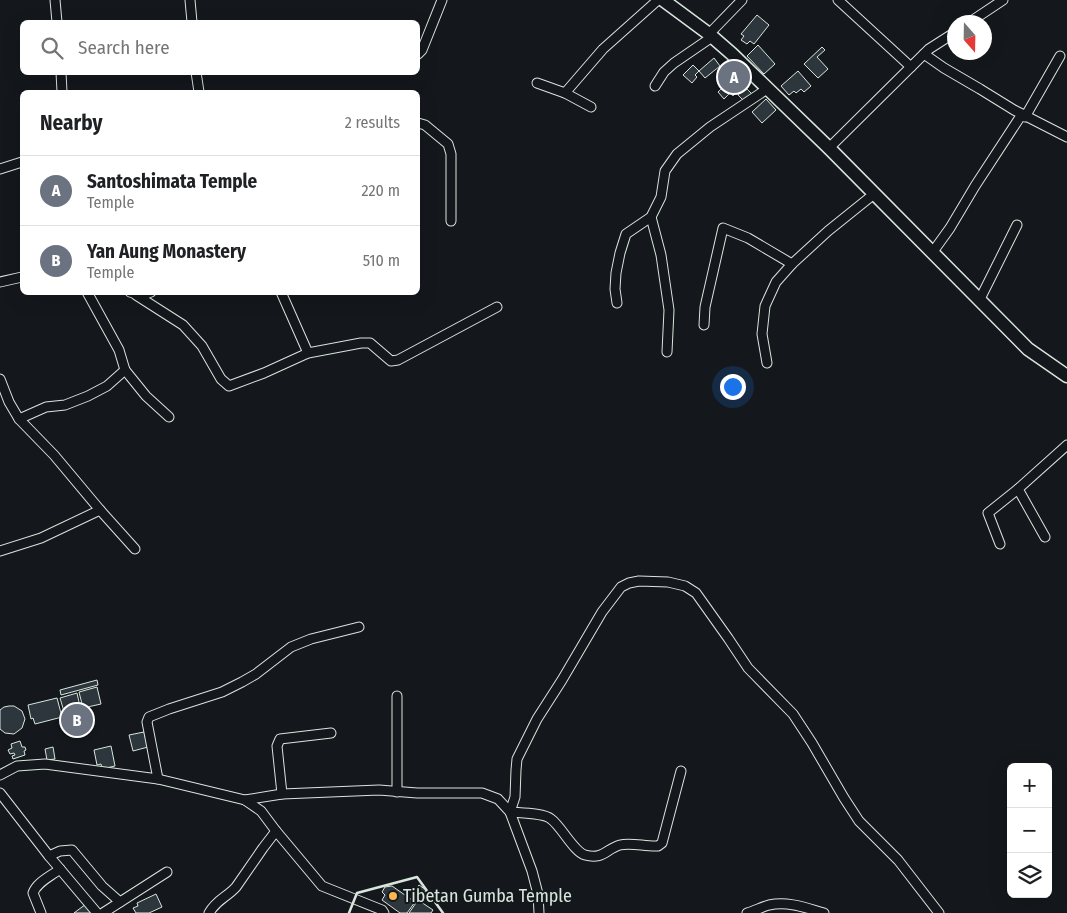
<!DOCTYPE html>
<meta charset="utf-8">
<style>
:root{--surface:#fff;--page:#f6f6f6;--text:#202124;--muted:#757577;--line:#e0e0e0;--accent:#111827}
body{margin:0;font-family:"Fira Sans Condensed",sans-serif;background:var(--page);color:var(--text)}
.controls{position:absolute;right:15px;bottom:15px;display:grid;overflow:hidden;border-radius:8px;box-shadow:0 5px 20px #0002}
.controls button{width:45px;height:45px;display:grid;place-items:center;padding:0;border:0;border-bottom:1px solid var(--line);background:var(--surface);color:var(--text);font:25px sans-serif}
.compass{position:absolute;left:947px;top:15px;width:45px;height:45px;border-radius:50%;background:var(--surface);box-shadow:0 5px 20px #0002;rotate:160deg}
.you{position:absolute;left:732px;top:386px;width:18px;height:18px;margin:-12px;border:4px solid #fff;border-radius:50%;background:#1a73e8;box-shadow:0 0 0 8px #1a73e833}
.badge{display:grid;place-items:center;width:32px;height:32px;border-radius:50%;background:var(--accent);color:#fff;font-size:16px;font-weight:700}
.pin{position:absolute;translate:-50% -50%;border:2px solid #fff;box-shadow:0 1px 5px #0006}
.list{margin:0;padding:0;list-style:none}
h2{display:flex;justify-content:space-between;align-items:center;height:65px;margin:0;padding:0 20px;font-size:21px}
h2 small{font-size:16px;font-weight:400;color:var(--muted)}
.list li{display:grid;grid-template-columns:32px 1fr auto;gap:15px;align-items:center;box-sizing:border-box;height:70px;padding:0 20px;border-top:1px solid var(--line)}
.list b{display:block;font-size:19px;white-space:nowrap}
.list p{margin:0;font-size:16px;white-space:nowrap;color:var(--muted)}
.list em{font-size:16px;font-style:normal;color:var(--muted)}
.icon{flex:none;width:28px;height:28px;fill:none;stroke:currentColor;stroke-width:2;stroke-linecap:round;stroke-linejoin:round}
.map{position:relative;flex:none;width:1067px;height:913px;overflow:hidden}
.search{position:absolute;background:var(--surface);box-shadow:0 5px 20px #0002;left:20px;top:20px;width:400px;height:55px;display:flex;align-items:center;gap:12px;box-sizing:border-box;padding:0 18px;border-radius:8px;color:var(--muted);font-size:19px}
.panel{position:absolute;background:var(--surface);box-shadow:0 5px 20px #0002;left:20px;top:90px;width:400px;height:205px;border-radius:8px}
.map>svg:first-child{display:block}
</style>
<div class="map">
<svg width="1067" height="913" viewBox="0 0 1067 913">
<rect width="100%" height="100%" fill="#14181c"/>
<g fill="#2c363c" stroke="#d8e6dc">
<polygon points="757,15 769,25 754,44 750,41 747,44 741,40 744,36 741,34"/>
<polygon points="758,45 775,64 764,74 747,56"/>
<polygon points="822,47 825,50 817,57 828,69 818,78 804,64"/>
<polygon points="714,58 720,66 705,78 699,71"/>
<polygon points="693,65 699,71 695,75 697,77 692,83 683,75"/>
<polygon points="798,71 811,86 804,92 801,89 796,93 794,91 789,95 781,86"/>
<polygon points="728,82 737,92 733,96 730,93 724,99 718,92"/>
<polygon points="746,88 752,94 744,101 738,95"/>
<polygon points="766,99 776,110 762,123 752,112"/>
<polygon points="97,680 98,685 61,695 60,690"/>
<polygon points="97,687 101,704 83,708 79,692"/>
<polygon points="77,693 81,711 65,715 60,698"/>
<polygon points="57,698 62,717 35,724 33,718 31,719 28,705"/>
<polygon points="9,706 14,706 22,711 25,719 22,728 14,734 5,733 0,729 0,710 4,707"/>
<polygon points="144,732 148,747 133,751 129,735"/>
<polygon points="20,741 22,747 25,747 26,750 24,751 25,755 13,759 12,756 15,755 14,753 10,754 8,750 12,748 11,744"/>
<polygon points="111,746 115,766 102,769 101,764 97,765 94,750"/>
<polygon points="53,747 55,759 47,760 45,749"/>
<polygon points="419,885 426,890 421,899 413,894"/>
<polygon points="392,886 415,902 407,913 400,913 382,900 385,895 382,892 385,887"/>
<polygon points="156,894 162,907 149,913 136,913 133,908 138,906 137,903"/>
<polygon points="418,900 433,910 431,913 409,913"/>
<polygon points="86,904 93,913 74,913"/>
</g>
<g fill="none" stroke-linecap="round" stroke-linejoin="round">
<g stroke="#d8e6dc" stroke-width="11">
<g id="street">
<polyline points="55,0 57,22"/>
<polyline points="190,0 192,22"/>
<polyline points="838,0 911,67"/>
<polyline points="970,22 1003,0"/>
<polyline points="709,34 742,0"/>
<polyline points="418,54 422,50 442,0"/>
<polyline points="924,54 944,68 980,89 1014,110 1067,137"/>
<polyline points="61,72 62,92"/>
<polyline points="196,72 199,92"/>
<polyline points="537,83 565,93 591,107"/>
<polyline points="655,86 664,72 674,63 712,37"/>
<polyline points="565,93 603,49 658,0"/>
<polyline points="1025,117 1060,56"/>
<polyline points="418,123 425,125 448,144 451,154 451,221"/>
<polyline points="829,148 929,49 954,33"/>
<polyline points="0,169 22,162"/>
<polyline points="651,217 661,255 669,310 667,352"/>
<polyline points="932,253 950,228 975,186 1022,114"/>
<polyline points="0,282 22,277"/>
<polyline points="87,292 119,350 125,370 146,396 169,417"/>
<path d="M130 292C137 295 144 296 151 292"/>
<polyline points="281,292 308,353"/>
<polyline points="136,295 183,325 202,346 221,379 229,386 264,373 308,353 361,343 370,343 391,361 398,360 497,307"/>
<polyline points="979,301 1017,225"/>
<polyline points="617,303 615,289 616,273 620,253 626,234 651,217 661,197 665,171 677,154 710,127 767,89"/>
<polyline points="704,325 705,307 723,228 748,238 792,264 828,231 874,194"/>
<polyline points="767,363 762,334 765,306 776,282 792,264"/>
<polyline points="0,379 9,402 19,419 54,455 100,510 135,549"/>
<polyline points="19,419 46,407 65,405 88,396 107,386 125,370"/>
<polyline points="1045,537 1018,489 1067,445"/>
<polyline points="1000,544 988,513 1018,489"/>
<polyline points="0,551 41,538 100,510"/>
<path d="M681 771 662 843 658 846C646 847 631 842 620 845 606 849 603 860 585 855 574 852 561 826 551 819 544 813 520 813 510 812L515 797 516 770 517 759 537 719 562 680 602 612 621 587 629 583 639 581 668 582 685 586 696 593 728 638 748 668 793 714 812 743 844 798 859 821 898 860 939 913"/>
<polyline points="0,775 17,766 45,764 158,779 245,800 261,811 276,831 322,886 382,910 384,913"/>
<polyline points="158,779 147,722 149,717 169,709 222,692 242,682 256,674 291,647 311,639 359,627"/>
<polyline points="397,792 397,696"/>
<polyline points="0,793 49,856 97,913"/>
<polyline points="282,794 277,746 280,739 331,733"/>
<polyline points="245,800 282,794 379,790 417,793 482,793 498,799 510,812 532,871 538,894 539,913"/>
<polyline points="49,856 60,851 72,850 102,886 120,902"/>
<path d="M41 913 33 893C37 882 51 876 60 869"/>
<polyline points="103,913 167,872"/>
<path d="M209 913C217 899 226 898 236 887L263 848 276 831"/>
<path d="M747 913C754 911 762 907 769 905 789 901 806 908 824 913"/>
</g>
</g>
<g stroke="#d8e6dc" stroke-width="15">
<polyline id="secondary" points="663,0 709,34 732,54 829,148 1028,349 1067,376"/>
</g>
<use href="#street" stroke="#14181c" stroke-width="9"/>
<use href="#secondary" stroke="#14181c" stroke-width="12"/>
<polyline stroke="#d8e6dc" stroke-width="2.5" points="349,913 357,893 417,877 443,913"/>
</g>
<circle fill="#ffb74d" stroke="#14181c" stroke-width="2" cx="393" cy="896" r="5"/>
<g text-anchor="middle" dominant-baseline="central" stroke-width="4" stroke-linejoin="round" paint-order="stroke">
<g font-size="18" fill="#d8e6dc" stroke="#14181c" text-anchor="start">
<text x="403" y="896">Tibetan Gumba Temple</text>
</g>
</g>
</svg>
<div class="controls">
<button>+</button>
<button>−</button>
<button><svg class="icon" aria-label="layers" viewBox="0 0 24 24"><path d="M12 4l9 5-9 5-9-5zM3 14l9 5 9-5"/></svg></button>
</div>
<svg class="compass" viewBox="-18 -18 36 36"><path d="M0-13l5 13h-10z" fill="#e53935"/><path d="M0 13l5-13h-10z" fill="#757577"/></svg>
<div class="you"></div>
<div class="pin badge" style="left:734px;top:77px;background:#6b7280">A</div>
<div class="pin badge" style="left:77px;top:720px;background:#6b7280">B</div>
<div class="search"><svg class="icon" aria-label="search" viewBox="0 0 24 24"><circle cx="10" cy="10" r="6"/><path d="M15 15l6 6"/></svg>Search here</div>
<section class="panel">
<h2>Nearby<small>2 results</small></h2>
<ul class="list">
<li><span class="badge" style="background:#6b7280">A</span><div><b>Santoshimata Temple</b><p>Temple</p></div><em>220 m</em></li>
<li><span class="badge" style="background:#6b7280">B</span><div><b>Yan Aung Monastery</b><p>Temple</p></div><em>510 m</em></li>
</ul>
</section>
</div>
